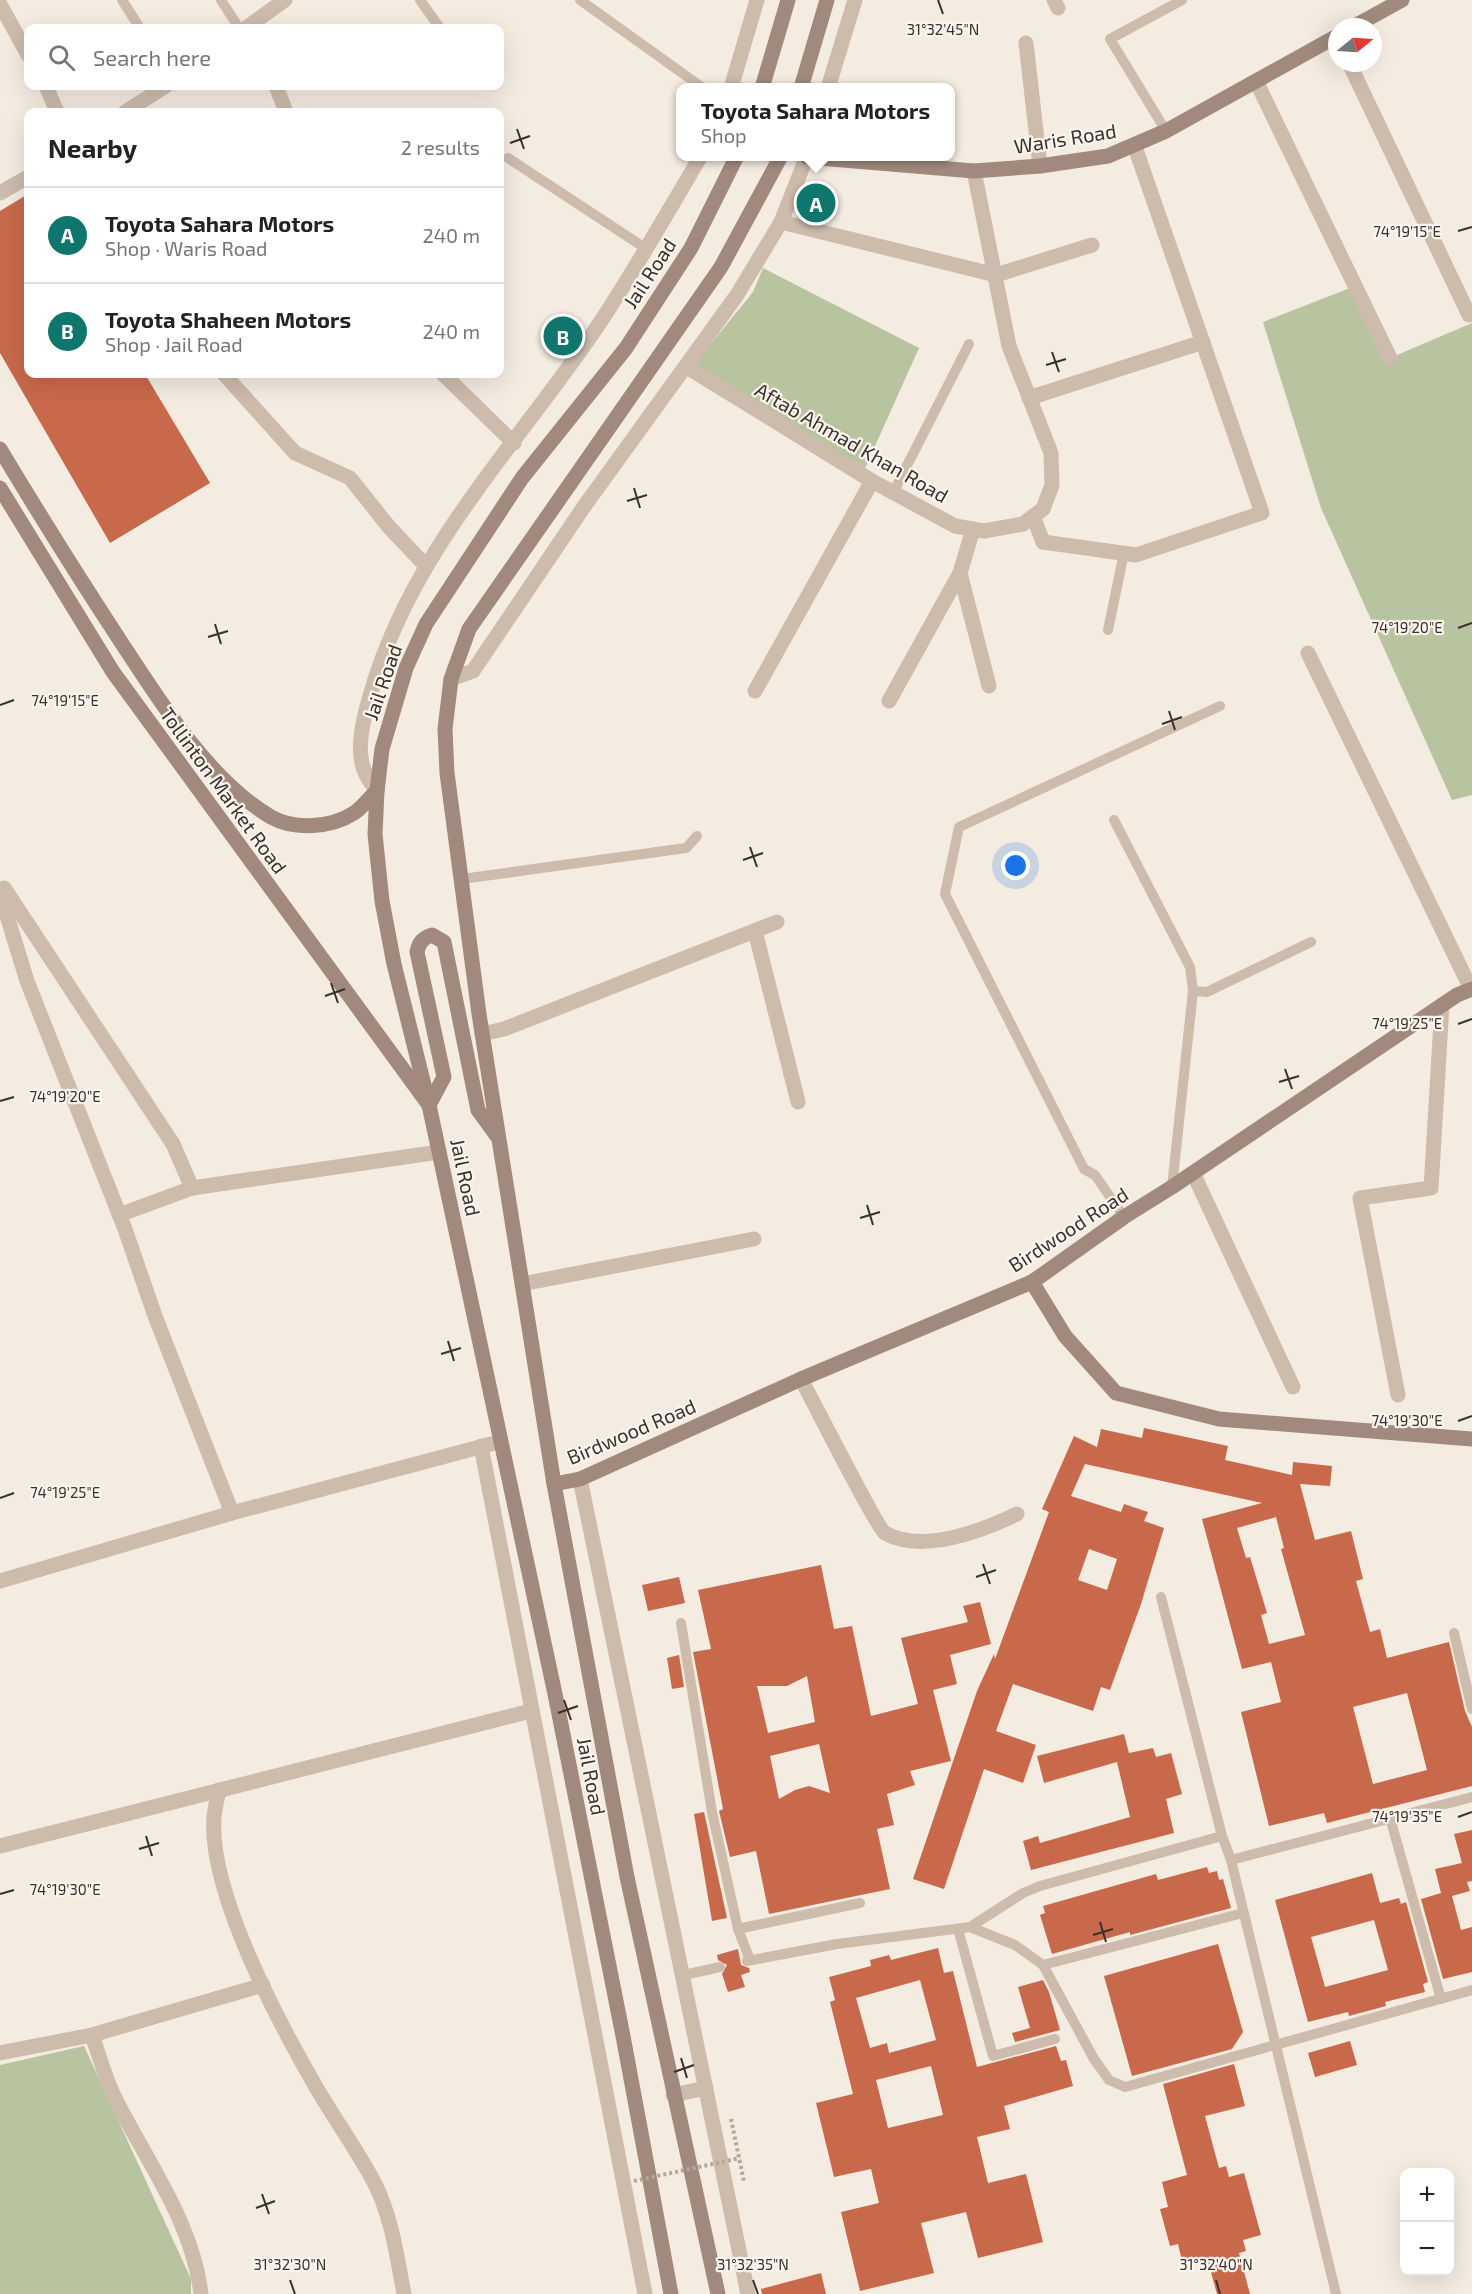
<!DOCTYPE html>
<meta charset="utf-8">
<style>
:root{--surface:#fff;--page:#f2f2f2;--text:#222;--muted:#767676;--line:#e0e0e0;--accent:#0f766e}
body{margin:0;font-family:"Exo 2",sans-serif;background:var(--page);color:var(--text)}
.controls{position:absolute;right:18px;bottom:18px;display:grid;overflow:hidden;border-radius:12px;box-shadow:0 6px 24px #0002}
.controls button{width:54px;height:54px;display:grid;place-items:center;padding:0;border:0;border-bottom:2px solid var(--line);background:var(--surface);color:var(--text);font:30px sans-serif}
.compass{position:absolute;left:1328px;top:18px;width:54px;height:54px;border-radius:50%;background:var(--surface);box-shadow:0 6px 24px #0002;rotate:72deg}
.you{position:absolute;left:1016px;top:866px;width:21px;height:21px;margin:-15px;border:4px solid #fff;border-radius:50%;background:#1a73e8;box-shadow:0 0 0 9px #1a73e833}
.badge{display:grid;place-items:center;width:39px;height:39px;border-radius:50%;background:var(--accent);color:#fff;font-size:20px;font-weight:700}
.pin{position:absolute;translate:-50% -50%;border:3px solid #fff;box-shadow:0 2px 6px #0006}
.popup{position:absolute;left:676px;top:83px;width:279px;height:78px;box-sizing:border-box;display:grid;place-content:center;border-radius:12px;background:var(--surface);filter:drop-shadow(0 2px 4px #0005);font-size:20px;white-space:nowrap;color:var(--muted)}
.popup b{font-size:22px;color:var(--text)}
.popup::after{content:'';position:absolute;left:50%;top:100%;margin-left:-12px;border:12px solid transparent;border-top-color:var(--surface)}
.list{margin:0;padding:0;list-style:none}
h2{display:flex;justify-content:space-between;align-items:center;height:78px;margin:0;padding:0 24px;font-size:26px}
h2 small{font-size:20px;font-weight:400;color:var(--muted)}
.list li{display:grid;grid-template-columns:39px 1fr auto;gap:18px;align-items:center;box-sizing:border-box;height:96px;padding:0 24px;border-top:2px solid var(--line)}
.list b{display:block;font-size:22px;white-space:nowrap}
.list p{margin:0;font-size:20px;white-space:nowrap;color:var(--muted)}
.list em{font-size:20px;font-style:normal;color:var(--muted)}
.icon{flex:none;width:33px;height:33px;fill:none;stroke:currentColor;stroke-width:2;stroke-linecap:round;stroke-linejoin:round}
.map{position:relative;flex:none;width:1472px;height:2294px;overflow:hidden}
.search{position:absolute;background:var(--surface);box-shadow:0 6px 24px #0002;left:24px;top:24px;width:480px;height:66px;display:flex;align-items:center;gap:15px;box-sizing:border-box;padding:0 21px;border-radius:12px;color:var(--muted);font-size:22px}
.panel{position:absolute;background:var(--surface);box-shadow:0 6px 24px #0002;left:24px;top:108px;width:480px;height:270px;border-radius:12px}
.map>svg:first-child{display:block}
</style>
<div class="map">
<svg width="1472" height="2294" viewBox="0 0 1472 2294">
<rect width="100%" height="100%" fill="#f4ebe1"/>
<g fill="#b8c4a0">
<polygon points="763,268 919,348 862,475 692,367 753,292"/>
<polygon points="1355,286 1390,358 1472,323 1472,795 1452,800 1321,508 1263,322"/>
<polygon points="84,2046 191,2279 191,2294 0,2294 0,2065"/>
</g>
<g fill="#c8694b" fill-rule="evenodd">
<polygon points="28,194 28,374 145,374 210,483 110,543 0,353 0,211"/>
<path d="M1144 1428 1228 1446 1225 1460 1292 1475 1293 1462 1332 1466 1330 1486 1300 1484 1315 1540 1351 1531 1363 1579 1356 1581 1370 1632 1380 1629 1387 1658 1449 1642 1465 1711 1472 1727V1786L1327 1823 1324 1813 1269 1826 1241 1712 1281 1702 1271 1662 1242 1669 1202 1519 1262 1503 1085 1464 1071 1496 1121 1512 1124 1504 1148 1512 1144 1521 1164 1528 1141 1604 1110 1690 1101 1687 1093 1711 1013 1684 996 1731 1036 1745 1023 1783 984 1769 944 1889 913 1879 977 1691 994 1654 995 1659 1049 1512 1042 1509 1074 1436 1097 1447 1101 1429 1142 1438ZM1276 1517 1284 1548 1281 1549 1305 1635 1269 1644 1261 1615 1267 1613 1250 1557 1246 1558 1237 1528ZM1089 1549 1117 1559 1107 1590 1078 1580ZM1407 1693 1427 1770 1373 1784 1353 1707Z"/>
<path d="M821 1565 834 1629 852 1626 871 1716 918 1704 901 1638 968 1622 963 1606 980 1602 991 1644 950 1655 957 1684 933 1690 951 1761 910 1771 915 1785 887 1794 894 1825 877 1829 890 1889 769 1914 756 1851 730 1857 719 1811 723 1809 693 1652 711 1649 698 1590ZM807 1676 815 1722 768 1733 757 1686H787ZM819 1744 830 1793 809 1786 795 1790 779 1799 770 1756Z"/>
<polygon points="679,1577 685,1603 648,1611 642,1585"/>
<polygon points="679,1655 684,1687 672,1689 667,1658"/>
<polygon points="1124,1734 1129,1753 1153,1748 1156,1757 1171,1753 1182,1794 1166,1799 1174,1833 1031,1870 1023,1841 1038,1836 1040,1843 1130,1817 1117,1762 1044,1783 1037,1756"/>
<polygon points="704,1812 727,1918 712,1921 694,1814"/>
<polygon points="1472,1830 1472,1881 1467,1882 1470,1891 1452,1896 1461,1930 1472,1927 1472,1972 1443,1979 1421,1899 1441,1893 1435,1869 1462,1863 1454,1834"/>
<polygon points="1207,1867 1209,1873 1217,1871 1219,1880 1223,1879 1231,1908 1130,1935 1130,1932 1052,1954 1040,1915 1045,1913 1043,1906 1156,1874 1158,1880"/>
<path d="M1372 1873 1380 1903 1399 1898 1401 1904 1406 1902 1428 1982 1423 1984 1425 1992 1385 2002 1386 2006 1349 2016 1348 2012 1308 2022 1275 1900ZM1374 1920 1388 1970 1325 1987 1311 1937Z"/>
<polygon points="1218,1944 1243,2032 1232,2049 1132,2076 1104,1976"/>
<path d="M938 1948 944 1973 953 1971 977 2067 1056 2046 1061 2061 1066 2060 1073 2086 1004 2106 1010 2129 977 2137 988 2183 1026 2174 1043 2242 978 2258 966 2212 921 2223 934 2273 860 2291 841 2212 879 2203 871 2169 834 2177 816 2103 853 2094 830 2002 835 2000 829 1977 871 1966 870 1960 889 1955 891 1960ZM920 1980 936 2040 889 2053 887 2043 870 2048 856 1998ZM931 2066 943 2115 888 2128 876 2080Z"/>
<polygon points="738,1949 741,1965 749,1968 750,1972 741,1975 745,1987 728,1992 722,1974 727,1965 718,1960 717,1955"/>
<polygon points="1043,1980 1049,1992 1060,2030 1015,2042 1012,2033 1030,2028 1018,1987"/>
<polygon points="1350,2041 1357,2065 1315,2077 1308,2053"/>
<polygon points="1234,2064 1245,2106 1205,2116 1219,2168 1226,2166 1229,2177 1244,2173 1261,2235 1243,2240 1246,2251 1239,2253 1250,2294 1217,2294 1207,2258 1183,2265 1178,2244 1170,2246 1160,2209 1168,2207 1162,2182 1187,2175 1163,2084"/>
<polygon points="821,2273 826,2294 762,2294 761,2289"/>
</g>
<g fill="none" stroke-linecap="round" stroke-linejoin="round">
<polyline stroke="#b9a596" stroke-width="4" stroke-dasharray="3 3" stroke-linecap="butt" points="731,2119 744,2182"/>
<g stroke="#cdbbac" stroke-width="10">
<polyline points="122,0 140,28"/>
<polyline points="221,0 239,28"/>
<polyline points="420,0 440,28"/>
<polyline points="580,0 703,88"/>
<polyline points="1166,131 1110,39 1182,0"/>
<polyline points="508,158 645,248"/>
<polyline points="893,493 969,344"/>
<polyline points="1108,630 1124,553"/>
<polyline points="1114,820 1190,967 1193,991 1172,1187"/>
<polyline points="462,879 686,848 697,836"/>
<polyline points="1193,991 1207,992 1311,942"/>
<polyline points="1124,1217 1095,1175 1084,1169 945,894 959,827 1220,706"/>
<polyline points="1161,1597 1222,1836 1231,1860 1336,2294"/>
<polyline points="681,1623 712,1812 738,1929 750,1960"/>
<polyline points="1454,1633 1472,1709"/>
<polyline points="1390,1818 1441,1999"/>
<polyline points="1231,1860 1472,1797"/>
<polyline points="970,1927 1015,1945 1043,1965 1094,2059 1109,2080 1125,2087 1472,1990"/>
<polyline points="738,1929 860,1903"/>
<polyline points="958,1929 993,2056 1055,2039"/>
<polyline points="747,1961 837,1944 970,1927 1023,1893 1040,1886 1222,1836"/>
<polyline points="1043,1965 1243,1913"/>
<polyline points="684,1975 720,1967"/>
</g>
<g stroke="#cdbbac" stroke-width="15">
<polyline points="1054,0 1058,8"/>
<polyline points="0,4 28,55"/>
<polyline points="246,28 285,0"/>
<polyline points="1026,43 1040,166"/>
<polyline points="1349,63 1469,315"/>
<polyline points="1256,81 1390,358"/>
<polyline points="46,86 57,112"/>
<polyline points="276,86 286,112"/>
<polyline points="731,88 757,0"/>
<polyline points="828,88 855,0"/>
<polyline points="125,112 166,86"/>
<polyline points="0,193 28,177"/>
<polyline points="781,222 996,275 1092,245"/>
<polyline points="687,367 872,481 955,526 984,531 1023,524 1043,509 1052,485 1051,453 1009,346 974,171"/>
<polyline points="224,374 295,453 350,478 389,527 425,565"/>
<polyline points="443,374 514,443"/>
<polyline points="1029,398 1203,342"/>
<polyline points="1033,516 1043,542 1136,555 1262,513 1135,147"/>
<polyline points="973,529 960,573 989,686"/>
<polyline points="1308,653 1471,989"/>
<polyline points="451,679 473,671 583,508 737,295 781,222 807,156"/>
<polyline points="755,691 872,481"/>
<polyline points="889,701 960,573"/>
<path d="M377 791C371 783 364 774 362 763 357 743 364 716 370 696 410 552 515 448 597 327 634 272 667 213 701 156"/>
<polyline points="4,888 173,1144 192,1188"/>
<polyline points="0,893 27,981 125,1229 155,1316 232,1513"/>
<polyline points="755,931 798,1102"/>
<polyline points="482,1034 504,1029 777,922"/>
<polyline points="1193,1173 1293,1387"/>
<polyline points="119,1215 192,1188 439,1152"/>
<polyline points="522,1284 754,1239"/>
<path d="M801 1379C812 1399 877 1528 885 1533 922 1554 982 1531 1017 1514"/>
<polyline points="1398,1395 1360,1198 1431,1188 1442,1005"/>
<polyline points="481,1446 645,2294"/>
<polyline points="580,1479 748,2294"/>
<polyline points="0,1581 232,1513 491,1444"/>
<path d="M219 1790C217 1799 215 1808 214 1817 208 1891 279 2023 316 2087 335 2120 358 2151 375 2184 392 2218 397 2257 404 2294"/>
<polyline points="0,1846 531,1711"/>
<path d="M92 2035C99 2055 105 2077 114 2096 145 2159 193 2222 201 2294"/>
<polyline points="0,2053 92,2035 263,1985"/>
<polyline points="673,2095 706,2088"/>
</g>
<g stroke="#a18a7d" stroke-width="15">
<polyline points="1353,27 1402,0"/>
<polyline points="762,88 788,0"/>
<polyline points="801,88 827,0"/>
<polyline points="807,157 974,171 1040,166 1108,156 1166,131 1337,36"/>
<path d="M0 449C39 514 79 578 121 642 160 701 208 780 271 817 294 830 331 828 354 813 362 808 369 798 377 791"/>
<path d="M0 488 113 672 429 1105 444 1077 417 952C419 942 423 938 432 935L444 942 478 1110 497 1136"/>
<polyline points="1032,1282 1065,1336 1116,1393 1219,1419 1472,1439"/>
<polyline points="554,1484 580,1479 801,1379 1032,1282 1124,1217 1172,1187 1457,995 1472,989"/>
<polyline points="671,2294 623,2036 555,1694 429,1105 394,964 382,901 375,834 377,791 382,749 406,668 426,624 522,478 626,348 691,248 737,156"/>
<polyline points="718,2294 627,1877 554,1484 479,1014 447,773 445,729 451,679 469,629 721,267 781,156"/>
</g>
<polyline stroke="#b9a596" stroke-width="4" stroke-dasharray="3 3" stroke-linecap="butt" points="634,2181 740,2158"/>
</g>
<path fill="none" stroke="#3b302b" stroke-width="2" d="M938 0 943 14M517 129 524 149M510 143 530 136M1458 231 1472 227M1052 352 1059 372M1046 365 1066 359M634 488 640 508M627 501 647 495M215 624 221 644M1458 628 1472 623M208 637 228 631M0 705 14 700M1169 711 1175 730M1162 724 1182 717M750 847 757 867M743 860 763 853M331 983 338 1003M325 996 345 989M1458 1024 1472 1019M1285 1069 1292 1089M1279 1082 1299 1076M0 1101 14 1097M867 1205 873 1225M860 1218 880 1212M448 1341 454 1361M441 1354 461 1348M1458 1421 1472 1416M0 1498 14 1493M983 1564 990 1584M976 1577 996 1570M564 1700 571 1720M558 1713 578 1706M1458 1817 1472 1812M146 1836 152 1856M139 1849 159 1843M0 1894 14 1890M1100 1922 1106 1942M1093 1935 1113 1929M681 2058 687 2078M674 2072 694 2065M262 2194 269 2214M256 2208 275 2201M290 2280 295 2294M753 2280 758 2294M1216 2280 1220 2294"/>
<g text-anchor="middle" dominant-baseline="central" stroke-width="4.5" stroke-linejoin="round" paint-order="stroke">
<g font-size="20" fill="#3b302b" stroke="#fbf5ee">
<text transform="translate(1065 138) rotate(-9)">Waris Road</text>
<text transform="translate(649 273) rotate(-57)">Jail Road</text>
<text transform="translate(852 442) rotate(30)">Aftab Ahmad Khan Road</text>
<text transform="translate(382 682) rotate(-71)">Jail Road</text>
<text transform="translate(224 790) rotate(54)">Tollinton Market Road</text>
<text transform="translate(466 1177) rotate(78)">Jail Road</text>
<text transform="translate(1068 1229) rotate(-33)">Birdwood Road</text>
<text transform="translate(631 1431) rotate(-23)">Birdwood Road</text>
<text transform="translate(592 1776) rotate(79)">Jail Road</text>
</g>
</g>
<g font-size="15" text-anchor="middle" fill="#3b302b" stroke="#fbf5ee" stroke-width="4.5" stroke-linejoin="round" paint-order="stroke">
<text x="943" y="35">31°32'45"N</text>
<text x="1407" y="237">74°19'15"E</text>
<text x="1407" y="633">74°19'20"E</text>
<text x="65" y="706">74°19'15"E</text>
<text x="1407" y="1029">74°19'25"E</text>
<text x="65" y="1102">74°19'20"E</text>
<text x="1407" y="1426">74°19'30"E</text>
<text x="65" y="1498">74°19'25"E</text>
<text x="1407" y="1822">74°19'35"E</text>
<text x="65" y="1895">74°19'30"E</text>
<text x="290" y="2270">31°32'30"N</text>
<text x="753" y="2270">31°32'35"N</text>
<text x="1216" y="2270">31°32'40"N</text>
</g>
</svg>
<div class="controls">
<button>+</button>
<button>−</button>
</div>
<svg class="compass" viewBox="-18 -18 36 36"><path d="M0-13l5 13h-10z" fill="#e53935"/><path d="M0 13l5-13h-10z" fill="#767676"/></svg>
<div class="you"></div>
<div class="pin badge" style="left:816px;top:203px">A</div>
<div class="popup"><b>Toyota Sahara Motors</b>Shop</div>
<div class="pin badge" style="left:563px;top:336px">B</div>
<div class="search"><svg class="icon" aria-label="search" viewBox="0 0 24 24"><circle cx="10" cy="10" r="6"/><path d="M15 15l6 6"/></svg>Search here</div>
<section class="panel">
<h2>Nearby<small>2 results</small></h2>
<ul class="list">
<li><span class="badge">A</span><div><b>Toyota Sahara Motors</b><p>Shop · Waris Road</p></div><em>240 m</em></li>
<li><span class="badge">B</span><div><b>Toyota Shaheen Motors</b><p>Shop · Jail Road</p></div><em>240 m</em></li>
</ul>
</section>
</div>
